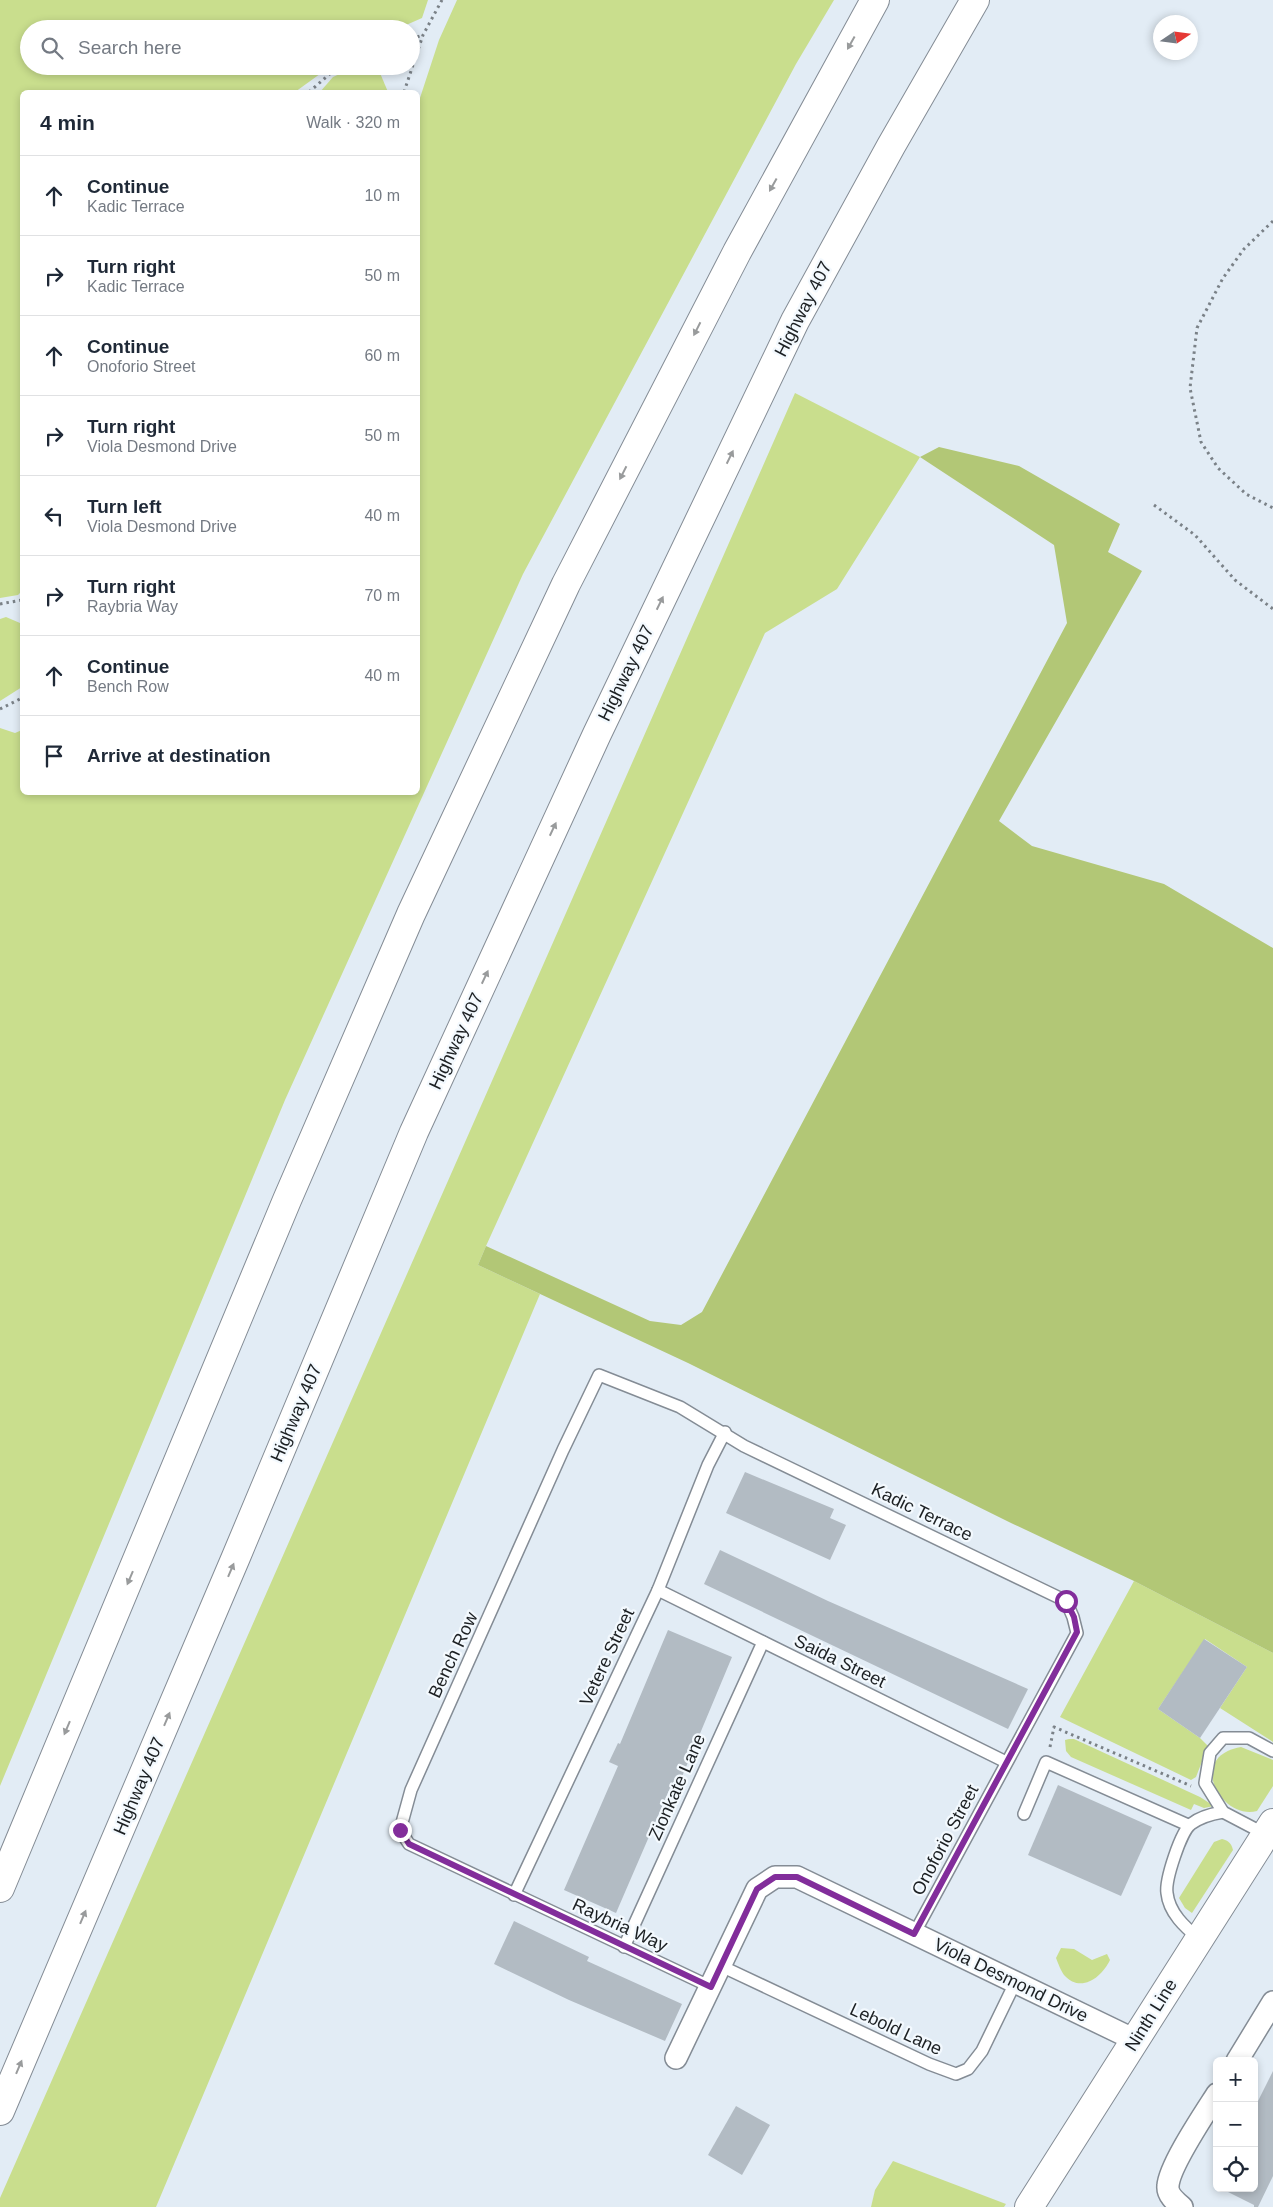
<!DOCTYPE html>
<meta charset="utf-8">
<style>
:root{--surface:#fff;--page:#f6f6f7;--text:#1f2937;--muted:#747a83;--line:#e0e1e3}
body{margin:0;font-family:Helvetica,sans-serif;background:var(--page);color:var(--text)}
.controls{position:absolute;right:15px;bottom:15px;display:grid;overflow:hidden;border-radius:8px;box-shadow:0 2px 8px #0003}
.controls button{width:45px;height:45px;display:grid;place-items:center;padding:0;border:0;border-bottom:1px solid var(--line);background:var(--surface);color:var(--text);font:25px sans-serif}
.compass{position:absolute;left:1153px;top:15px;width:45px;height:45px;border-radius:50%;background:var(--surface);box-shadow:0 2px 8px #0003;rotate:77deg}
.stop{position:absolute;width:15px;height:15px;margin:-11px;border:4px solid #822d9b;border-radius:50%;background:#fff}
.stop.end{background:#822d9b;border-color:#fff;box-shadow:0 1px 5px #0008}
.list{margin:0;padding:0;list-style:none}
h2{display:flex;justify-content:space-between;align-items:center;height:65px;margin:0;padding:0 20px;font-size:21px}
h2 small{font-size:16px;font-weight:400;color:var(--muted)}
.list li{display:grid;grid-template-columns:32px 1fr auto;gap:15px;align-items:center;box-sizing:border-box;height:80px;padding:0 20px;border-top:1px solid var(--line)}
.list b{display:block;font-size:19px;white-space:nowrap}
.list p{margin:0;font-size:16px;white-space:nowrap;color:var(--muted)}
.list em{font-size:16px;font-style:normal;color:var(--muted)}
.icon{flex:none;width:28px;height:28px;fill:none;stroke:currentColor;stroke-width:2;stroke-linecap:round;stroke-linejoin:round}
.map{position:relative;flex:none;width:1273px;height:2207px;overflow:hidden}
.search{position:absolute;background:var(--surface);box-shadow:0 2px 8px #0003;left:20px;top:20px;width:400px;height:55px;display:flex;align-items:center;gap:12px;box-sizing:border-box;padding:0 18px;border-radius:28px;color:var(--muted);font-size:19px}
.panel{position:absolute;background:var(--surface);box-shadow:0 2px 8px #0003;left:20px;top:90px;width:400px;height:705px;border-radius:8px}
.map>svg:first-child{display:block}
</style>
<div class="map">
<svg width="1273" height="2207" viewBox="0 0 1273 2207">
<rect width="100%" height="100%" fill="#e2ecf5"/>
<g fill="#c9de8d">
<polygon points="0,0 428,0 422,18 397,29 29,29 29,66 331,66 295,92 22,92 22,591 18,595 0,598"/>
<polygon points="457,0 834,0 796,64 523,574 285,1100 0,1786 0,728 15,733 22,730 22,792 418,792 418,104 439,40"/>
<polygon points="357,66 366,66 380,73 388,92 320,92 333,77"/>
<polygon points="795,393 920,457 837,589 765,633 486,1246 478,1265 540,1294 156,2207 0,2207 0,2198"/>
<polygon points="6,617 20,623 22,627 22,687 0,701 0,619"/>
<polygon points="1134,1581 1273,1653 1273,1742 1220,1708 1247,1667 1205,1639 1158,1709 1200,1738 1208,1746 1196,1777 1191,1780 1060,1717"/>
<polygon points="1069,1739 1074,1739 1200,1797 1214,1806 1204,1808 1194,1804 1191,1810 1071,1757 1066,1751 1065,1740"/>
<path d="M1241 1747 1273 1760V1786L1257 1811C1222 1821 1185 1757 1241 1747Z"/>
<path d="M1222 1839C1229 1841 1231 1843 1233 1850L1192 1913 1185 1908 1179 1898 1214 1842Z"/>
<path d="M1061 1948 1074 1949 1092 1960 1107 1954 1110 1960C1102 1977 1081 1994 1064 1975 1061 1971 1058 1963 1056 1958Z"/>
<polygon points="893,2161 1006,2204 1004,2207 871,2207 875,2190"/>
</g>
<polygon fill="#b2c776" points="939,447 1019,466 1120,524 1108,552 1142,571 999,821 1032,846 1164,884 1273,948 1273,1653 1134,1581 1011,1523 688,1363 478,1265 486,1246 650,1321 681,1325 702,1312 1067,623 1054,545 920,457"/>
<g fill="#b2bbc3">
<polygon points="745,1472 834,1509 830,1518 846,1525 830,1560 726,1513"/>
<polygon points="720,1550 828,1601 1028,1689 1008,1729 704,1584"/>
<polygon points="668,1630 732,1657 676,1791 670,1788 616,1913 564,1890 618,1766 609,1762 618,1743 620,1744"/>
<polygon points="1204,1639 1247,1667 1200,1738 1158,1709"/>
<polygon points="1058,1785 1152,1827 1121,1896 1028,1855"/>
<polygon points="514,1921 589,1957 587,1961 682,2004 665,2041 569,2000 494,1964"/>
<polygon points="1273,2071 1273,2176 1258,2207 1254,2207 1254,2205 1220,2188 1254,2188 1254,2109"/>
<polygon points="736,2106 770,2125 742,2175 708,2155"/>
</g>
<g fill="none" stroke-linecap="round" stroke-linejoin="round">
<g stroke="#848c95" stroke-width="14">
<g id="lane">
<polyline points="658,1590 1006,1762"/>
<polyline points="1024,1814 1046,1762 1188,1825"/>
<polyline points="1265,1834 1223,1812 1205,1783 1210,1753 1223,1738 1249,1738 1273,1751"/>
<polyline points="514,1895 658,1590 708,1465 725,1432"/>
<path d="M1199 1939C1185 1927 1169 1913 1167 1893 1165 1880 1181 1831 1191 1824 1200 1817 1211 1814 1223 1812"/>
<polyline points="624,1947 763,1642"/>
<polyline points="721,1966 929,2064 956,2074 968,2069 982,2051 1015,1983"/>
<polyline points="711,1987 409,1844 400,1830 411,1790 563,1450 599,1375 680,1407 744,1446 1066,1601 1073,1617 1077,1633 914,1934"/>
</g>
</g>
<g stroke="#848c95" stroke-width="24">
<g id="street">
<polyline points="676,2058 757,1889 775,1877 797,1877 1135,2040"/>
<polyline points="1237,2061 1273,2002"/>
<path d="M1182 2207C1176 2202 1167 2195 1168 2186 1169 2166 1205 2113 1217 2094"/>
</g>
</g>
<g stroke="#848c95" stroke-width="30">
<polyline id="secondary" points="1029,2207 1273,1823"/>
</g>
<g stroke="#848c95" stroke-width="30">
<g id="highway">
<polyline points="0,1888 287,1200 411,914 566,584 737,252 875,0"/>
<polyline points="0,2111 236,1557 414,1132 597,734 795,321 891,146 975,0"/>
</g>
</g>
<g stroke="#7a8187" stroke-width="3" stroke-dasharray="2.5 4" stroke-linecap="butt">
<polyline points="411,39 423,35"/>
<polyline points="309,92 339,66"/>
<polyline points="404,92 423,35 442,0"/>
<polyline points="1273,221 1244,249 1223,278 1197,328 1190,388 1201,442 1218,468 1246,494 1273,508"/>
<polyline points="1154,505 1195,535 1235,580 1273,609"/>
<polyline points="0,604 22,600"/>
<polyline points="0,709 22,698"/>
<polyline points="1050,1747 1054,1727 1191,1786"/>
</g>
<use href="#lane" stroke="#fff" stroke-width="11"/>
<use href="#street" stroke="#fff" stroke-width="21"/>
<use href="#secondary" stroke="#fff" stroke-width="28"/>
<use href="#highway" stroke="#fff" stroke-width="28"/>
</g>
<defs><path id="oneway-solid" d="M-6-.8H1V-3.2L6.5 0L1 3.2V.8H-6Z" transform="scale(1.25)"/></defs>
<g fill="#999b9c">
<use href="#oneway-solid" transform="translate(851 43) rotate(119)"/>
<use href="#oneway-solid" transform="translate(773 185) rotate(119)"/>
<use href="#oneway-solid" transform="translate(697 329) rotate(117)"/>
<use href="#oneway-solid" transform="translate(730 457) rotate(-64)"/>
<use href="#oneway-solid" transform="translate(623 473) rotate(117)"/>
<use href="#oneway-solid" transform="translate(660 603) rotate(-64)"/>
<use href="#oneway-solid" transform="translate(553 829) rotate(-65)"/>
<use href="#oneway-solid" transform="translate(485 977) rotate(-65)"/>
<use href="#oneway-solid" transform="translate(231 1570) rotate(-67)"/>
<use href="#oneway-solid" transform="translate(130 1578) rotate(113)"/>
<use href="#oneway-solid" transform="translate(167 1719) rotate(-67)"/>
<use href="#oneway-solid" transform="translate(67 1728) rotate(113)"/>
<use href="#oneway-solid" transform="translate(83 1917) rotate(-67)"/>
<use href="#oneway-solid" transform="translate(19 2067) rotate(-67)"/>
</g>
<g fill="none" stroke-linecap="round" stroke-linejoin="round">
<polyline stroke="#822d9b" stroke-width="6" points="400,1830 409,1844 711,1987 757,1889 775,1877 797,1877 914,1934 1077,1632 1074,1617 1066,1601"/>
</g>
<g text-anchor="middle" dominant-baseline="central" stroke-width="4.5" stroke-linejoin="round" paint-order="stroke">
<g font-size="18" fill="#1c2023" stroke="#f3f9fe">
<text transform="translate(803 309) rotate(-63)">Highway 407</text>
<text transform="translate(626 673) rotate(-64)">Highway 407</text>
<text transform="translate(456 1041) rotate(-65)">Highway 407</text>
<text transform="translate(296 1413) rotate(-67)">Highway 407</text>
<text transform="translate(922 1512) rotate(26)">Kadic Terrace</text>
<text transform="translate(453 1655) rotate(-65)">Bench Row</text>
<text transform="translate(607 1657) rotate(-65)">Vetere Street</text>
<text transform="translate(840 1661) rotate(26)">Saida Street</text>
<text transform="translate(139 1786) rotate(-67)">Highway 407</text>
<text transform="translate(677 1787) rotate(-66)">Zionkate Lane</text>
<text transform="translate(945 1840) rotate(-62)">Onoforio Street</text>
<text transform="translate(620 1925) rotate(25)">Raybria Way</text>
<text transform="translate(1011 1980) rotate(26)">Viola Desmond Drive</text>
<text transform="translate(1151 2015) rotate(-58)">Ninth Line</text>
<text transform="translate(896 2029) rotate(25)">Lebold Lane</text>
</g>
</g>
</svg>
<div class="controls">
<button>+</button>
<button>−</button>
<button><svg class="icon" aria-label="locate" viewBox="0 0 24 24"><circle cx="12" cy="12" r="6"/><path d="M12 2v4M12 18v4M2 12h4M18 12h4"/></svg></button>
</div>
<svg class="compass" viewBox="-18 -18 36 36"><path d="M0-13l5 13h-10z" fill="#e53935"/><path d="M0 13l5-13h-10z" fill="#747a83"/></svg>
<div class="stop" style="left:1066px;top:1601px"></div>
<div class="stop end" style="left:400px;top:1830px"></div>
<div class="search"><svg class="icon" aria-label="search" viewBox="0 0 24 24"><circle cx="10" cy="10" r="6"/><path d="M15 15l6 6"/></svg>Search here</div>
<section class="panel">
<h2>4 min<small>Walk · 320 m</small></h2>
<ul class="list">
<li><svg class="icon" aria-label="ahead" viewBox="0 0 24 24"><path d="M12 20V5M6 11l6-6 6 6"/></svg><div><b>Continue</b><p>Kadic Terrace</p></div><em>10 m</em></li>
<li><svg class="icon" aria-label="right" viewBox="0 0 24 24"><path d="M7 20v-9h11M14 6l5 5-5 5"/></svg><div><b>Turn right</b><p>Kadic Terrace</p></div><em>50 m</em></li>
<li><svg class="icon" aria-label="ahead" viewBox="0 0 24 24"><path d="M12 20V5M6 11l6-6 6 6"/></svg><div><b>Continue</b><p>Onoforio Street</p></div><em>60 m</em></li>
<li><svg class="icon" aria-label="right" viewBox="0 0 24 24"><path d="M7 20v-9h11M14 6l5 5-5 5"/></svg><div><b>Turn right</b><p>Viola Desmond Drive</p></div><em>50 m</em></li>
<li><svg class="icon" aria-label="left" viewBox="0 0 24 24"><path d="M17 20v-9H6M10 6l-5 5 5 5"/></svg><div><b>Turn left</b><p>Viola Desmond Drive</p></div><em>40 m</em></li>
<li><svg class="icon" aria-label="right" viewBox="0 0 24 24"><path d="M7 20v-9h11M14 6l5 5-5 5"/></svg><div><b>Turn right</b><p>Raybria Way</p></div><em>70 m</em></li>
<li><svg class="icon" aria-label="ahead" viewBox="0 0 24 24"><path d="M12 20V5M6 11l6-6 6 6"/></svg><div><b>Continue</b><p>Bench Row</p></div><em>40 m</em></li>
<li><svg class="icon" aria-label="arrive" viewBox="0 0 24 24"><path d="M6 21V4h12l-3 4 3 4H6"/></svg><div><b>Arrive at destination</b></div></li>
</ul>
</section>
</div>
